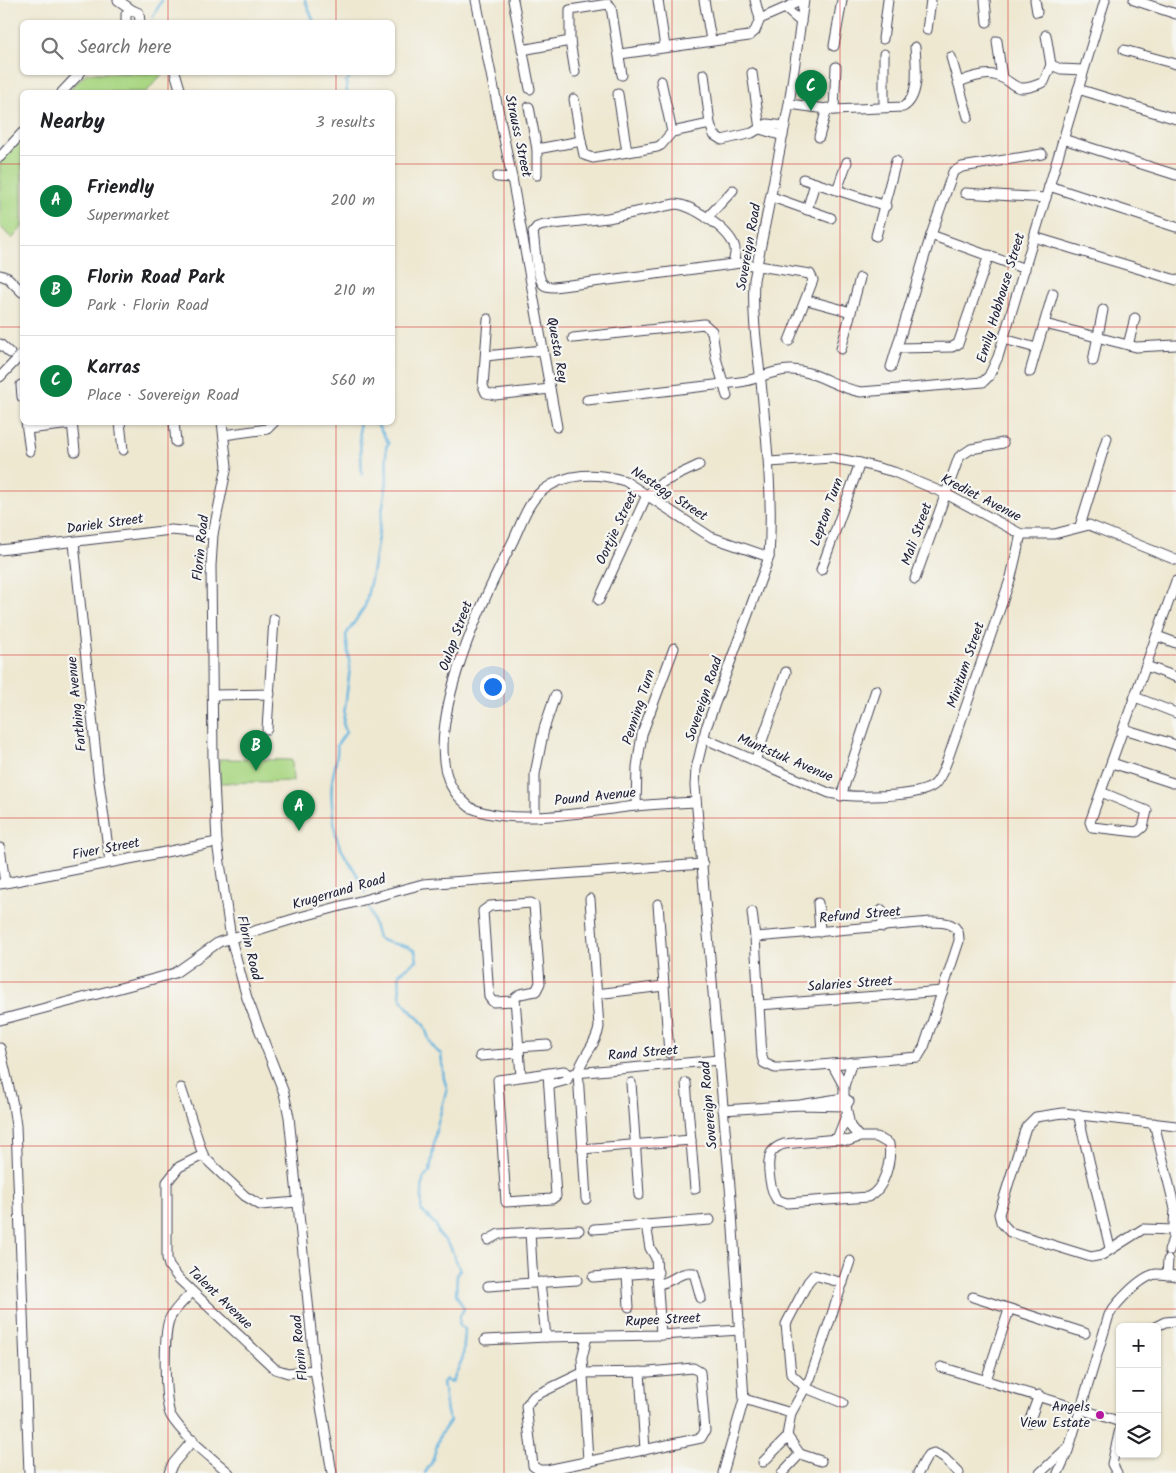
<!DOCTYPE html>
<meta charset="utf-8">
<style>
:root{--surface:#fff;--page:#f6f6f6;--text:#202124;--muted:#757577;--line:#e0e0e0;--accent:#0b8043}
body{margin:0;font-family:Kalam,sans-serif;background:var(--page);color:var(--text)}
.controls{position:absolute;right:15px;bottom:15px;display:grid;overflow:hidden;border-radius:8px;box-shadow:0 1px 4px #0004}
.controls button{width:45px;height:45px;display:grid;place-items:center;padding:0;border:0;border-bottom:1px solid var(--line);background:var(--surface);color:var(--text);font:25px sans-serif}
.you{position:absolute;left:492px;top:686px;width:18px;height:18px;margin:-12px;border:4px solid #fff;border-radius:50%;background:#1a73e8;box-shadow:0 0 0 8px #1a73e833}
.badge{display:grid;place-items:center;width:32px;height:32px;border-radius:50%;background:var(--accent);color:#fff;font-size:16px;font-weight:700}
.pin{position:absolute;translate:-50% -41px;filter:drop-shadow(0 1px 2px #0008)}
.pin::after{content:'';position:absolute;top:26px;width:18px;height:15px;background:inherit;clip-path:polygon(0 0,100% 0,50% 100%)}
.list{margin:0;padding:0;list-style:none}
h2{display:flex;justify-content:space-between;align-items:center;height:65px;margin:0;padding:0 20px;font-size:21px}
h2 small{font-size:16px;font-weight:400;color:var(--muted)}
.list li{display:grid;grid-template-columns:32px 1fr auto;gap:15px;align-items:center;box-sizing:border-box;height:90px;padding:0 20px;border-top:1px solid var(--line)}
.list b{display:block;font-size:19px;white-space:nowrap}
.list p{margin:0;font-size:16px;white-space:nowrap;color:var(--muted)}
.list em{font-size:16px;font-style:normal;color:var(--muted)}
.icon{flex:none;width:28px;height:28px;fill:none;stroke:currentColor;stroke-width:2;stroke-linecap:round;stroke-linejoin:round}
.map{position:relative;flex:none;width:1176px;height:1473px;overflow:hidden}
.search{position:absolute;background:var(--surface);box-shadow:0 1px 4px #0004;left:20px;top:20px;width:375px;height:55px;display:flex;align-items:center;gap:12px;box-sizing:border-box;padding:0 18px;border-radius:8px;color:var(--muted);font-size:19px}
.panel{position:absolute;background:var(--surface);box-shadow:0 1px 4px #0004;left:20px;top:90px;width:375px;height:335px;border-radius:8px}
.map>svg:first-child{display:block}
</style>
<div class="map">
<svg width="1176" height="1473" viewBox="0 0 1176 1473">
<rect width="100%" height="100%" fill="#f6f6f2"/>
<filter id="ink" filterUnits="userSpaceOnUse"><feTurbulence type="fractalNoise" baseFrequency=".02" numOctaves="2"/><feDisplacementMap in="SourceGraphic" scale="10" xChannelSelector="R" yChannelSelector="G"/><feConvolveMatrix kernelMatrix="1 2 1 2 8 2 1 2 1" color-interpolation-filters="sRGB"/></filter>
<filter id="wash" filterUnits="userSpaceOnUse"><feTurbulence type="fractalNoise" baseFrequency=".0096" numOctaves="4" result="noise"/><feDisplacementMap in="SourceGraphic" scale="20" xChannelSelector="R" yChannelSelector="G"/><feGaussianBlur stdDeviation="1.12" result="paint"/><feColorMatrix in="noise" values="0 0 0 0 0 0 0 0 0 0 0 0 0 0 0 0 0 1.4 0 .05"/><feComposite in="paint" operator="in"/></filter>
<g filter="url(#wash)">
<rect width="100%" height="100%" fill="#eee8d1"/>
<g fill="#aad784" stroke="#667c60">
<polygon points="87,73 163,73 146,92 67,92"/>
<polygon points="22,139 22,227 12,239 0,226 0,162"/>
<polygon points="219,759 292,760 293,781 220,783"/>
</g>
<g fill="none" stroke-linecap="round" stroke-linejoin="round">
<g stroke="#63b3de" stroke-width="2.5">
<polyline points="305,0 314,22"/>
<polyline points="153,17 162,0"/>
<polyline points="347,92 346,82 353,72"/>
<polyline points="359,422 362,474"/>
<path d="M365 892C359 870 337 852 335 829 333 815 330 797 332 783 333 770 339 757 337 745L346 732 343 723 350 668 346 635 365 606 372 574 387 481 386 446 389 444 376 422"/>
<path d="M368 904 378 938C389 946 404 942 415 951L417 960 399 974C400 980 399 987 400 994 401 1002 413 1014 418 1018 430 1027 424 1043 441 1054L444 1079 447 1088 436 1130 430 1171 423 1179 421 1210 436 1225 438 1233 450 1246 460 1270 457 1273 456 1294 464 1309 460 1316 459 1326 465 1329 463 1357 453 1381 449 1382 446 1379 443 1383C446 1397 444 1408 450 1421L440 1435 432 1462 425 1473"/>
</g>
</g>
</g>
<g filter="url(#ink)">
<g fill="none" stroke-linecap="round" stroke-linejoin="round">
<g stroke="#414052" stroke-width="11">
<g id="street">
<polyline points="118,0 132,10"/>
<polyline points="476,0 512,178 557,427"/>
<polyline points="513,0 530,89"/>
<polyline points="658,0 665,47"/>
<polyline points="704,0 711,40"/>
<polyline points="755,0 760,19"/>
<polyline points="985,0 987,22"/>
<polyline points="1035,0 1037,12"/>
<polyline points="1134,0 1176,14"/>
<polyline points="786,9 801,22"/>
<polyline points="126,22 126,14 132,10 139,13 140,22"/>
<polyline points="927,30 931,0"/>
<polyline points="1046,35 1051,65"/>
<polyline points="883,39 888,0"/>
<polyline points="997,41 1002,78"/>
<polyline points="834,46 842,0"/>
<polyline points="522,50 570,41"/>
<polyline points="1124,50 1176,64"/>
<polyline points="620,54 749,36 755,31 760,19 803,0"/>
<polyline points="951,57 968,117"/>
<polyline points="175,72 181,92"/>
<polyline points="575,72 570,41 570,10 608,4 611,7 622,75"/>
<polyline points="752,73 760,129"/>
<polyline points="704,74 710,124"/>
<polyline points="661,81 672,132"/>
<path d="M959 82C969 78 983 73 994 75 1017 80 1010 97 1044 82L1051 65 1061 69 1083 70"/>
<polyline points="1078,89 1176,119"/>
<polyline points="62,92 81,72"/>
<polyline points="618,94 627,152"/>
<polyline points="574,99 581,141"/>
<path d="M789 104 834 110 903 107C921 97 916 63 915 47"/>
<polyline points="529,107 537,149"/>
<polyline points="884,107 884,54"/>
<polyline points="834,110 836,67"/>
<polyline points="760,129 783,136"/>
<polyline points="819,137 827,108"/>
<polyline points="1063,139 1176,175"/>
<polyline points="0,157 22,133"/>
<polyline points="537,175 537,149 581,141 584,155 593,158 657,147 661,145 672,132 710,124 714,135 722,140 752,133 767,124 785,126"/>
<polyline points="497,177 512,178"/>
<polyline points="803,179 886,206"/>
<polyline points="1049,186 1176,227"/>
<polyline points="837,190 847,162"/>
<polyline points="965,193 1046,198"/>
<polyline points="772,197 831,218"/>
<polyline points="807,210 815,183"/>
<polyline points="707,218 733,190"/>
<polyline points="931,235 1025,269"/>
<polyline points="876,236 896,161"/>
<polyline points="1034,237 1176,280"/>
<path d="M733 264C734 258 737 251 734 245 727 228 692 205 675 204L608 218 544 225 537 227 533 232C535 243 536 276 543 284 546 287 550 287 554 287L733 264 739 263 810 274 813 280 789 341"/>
<polyline points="0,275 8,278 22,292"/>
<polyline points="807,300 851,312"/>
<polyline points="488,319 483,386 486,393 495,395 550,389"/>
<polyline points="1045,324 1136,347 1176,345"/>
<polyline points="573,338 704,324 712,331 716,358 727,396"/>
<polyline points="1004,339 1036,348"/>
<polyline points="0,344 10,353"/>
<polyline points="1128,345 1135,318"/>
<polyline points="897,348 952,347 958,344 989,255"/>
<polyline points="841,349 860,278"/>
<polyline points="486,356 543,350"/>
<polyline points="1093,361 1103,310"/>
<polyline points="891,367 931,235 953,172 962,167 1042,154"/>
<polyline points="1030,372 1053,293"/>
<polyline points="0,377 22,354"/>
<polyline points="21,385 22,397"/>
<path d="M587 400C638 394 689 388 740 382 758 380 773 369 792 370 817 371 836 388 861 392L983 382 989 376 998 357 1105 0"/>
<polyline points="26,422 30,451"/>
<polyline points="72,422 75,451"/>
<polyline points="120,422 123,450"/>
<polyline points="174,422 176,442"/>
<polyline points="222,422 227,466 213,534 211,566 213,760 217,842 231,939 247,998 284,1093 289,1117 315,1370 332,1473"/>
<polyline points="27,429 72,424"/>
<polyline points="224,435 267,429 274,422"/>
<polyline points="769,462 832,458 860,463 894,472 946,494 1021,534 1054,534 1089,525 1176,560"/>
<polyline points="1080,526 1107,438"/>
<polyline points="74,543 98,774 110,862"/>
<polyline points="0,550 171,530 213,534"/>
<polyline points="821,570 860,463"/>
<polyline points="915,579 959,457 971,449 1003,443"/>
<polyline points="599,600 647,495 663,482 699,465"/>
<polyline points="1157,636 1176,643"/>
<polyline points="1146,666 1176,677"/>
<polyline points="213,695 270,694"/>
<polyline points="1135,697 1176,713"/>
<polyline points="267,729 274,619"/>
<polyline points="1124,729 1176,745"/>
<path d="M703 738 829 793C849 798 918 798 934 785 940 780 944 769 947 761L1011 577 1021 534"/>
<polyline points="755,761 786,672"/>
<polyline points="1112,763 1173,783"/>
<polyline points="1101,792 1147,811 1143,827 1137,832 1092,827 1090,822 1176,581"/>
<polyline points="841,796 876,690"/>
<path d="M696 802C676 803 656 804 636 806 590 811 514 827 471 808 467 805 463 801 460 798 410 748 485 595 512 543 520 527 528 501 542 491 566 472 598 472 625 481L711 537 769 557"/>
<polyline points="636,806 637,767 642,734 674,648"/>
<polyline points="535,816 535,774 544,729 555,696"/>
<polyline points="0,848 5,883"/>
<polyline points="0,884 217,842"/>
<polyline points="818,903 820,932"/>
<polyline points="658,904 669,1053"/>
<polyline points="882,910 883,927"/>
<polyline points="752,912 755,937"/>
<path d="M931 922C946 922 960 923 959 941L924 1047 918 1057 783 1068H775L764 1063 762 1057 755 937Z"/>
<polyline points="596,994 664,986"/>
<polyline points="514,1001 493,1002 489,997 483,911 490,906 531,903 534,905 540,983 536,991 520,994 515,998 521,1076"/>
<polyline points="759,1005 943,991"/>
<polyline points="0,1020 161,977 175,973 219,942 300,917 423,884 703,864"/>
<polyline points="518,1047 547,1045"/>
<polyline points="0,1048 13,1105 16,1126 29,1473"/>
<polyline points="480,1056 519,1053"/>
<polyline points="832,1064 844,1086"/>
<polyline points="548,1073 556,1196 552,1199 506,1202 498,1080 564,1071 569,1074"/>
<polyline points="575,1073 719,1060"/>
<polyline points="631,1083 639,1195"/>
<polyline points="686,1083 695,1189"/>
<polyline points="549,1085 567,1080 569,1074"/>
<polyline points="181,1088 203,1155 208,1161 245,1196 260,1205 298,1202"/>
<polyline points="844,1098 844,1086 852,1062"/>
<polyline points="846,1106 850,1126 859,1137"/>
<polyline points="723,1110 800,1105 846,1106 849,1101 844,1098 800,1105"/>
<polyline points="1078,1114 1110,1248"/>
<polyline points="1154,1123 1175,1209 1173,1238 1169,1251"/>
<polyline points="1176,1126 1063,1113 1036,1117 1026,1127 999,1214 1001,1222 1010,1232 1091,1257 1102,1255 1143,1229 1176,1230"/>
<path d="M859 1137H877L889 1144C892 1161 884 1190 868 1197L787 1203 777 1200C770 1190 766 1164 771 1153 774 1148 778 1146 784 1144L837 1139 848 1141Z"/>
<polyline points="837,1139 846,1116"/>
<polyline points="582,1149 691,1140"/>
<polyline points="203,1155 179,1167 167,1182 167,1258 169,1266 179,1279 275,1369 288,1373 315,1370"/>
<path d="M586 1199 578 1073C582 1056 597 1044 599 1027L590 899"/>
<polyline points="646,1225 650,1248 656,1258 661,1335"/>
<polyline points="594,1229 710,1220"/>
<polyline points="530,1232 533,1283"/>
<polyline points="488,1240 499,1234 579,1230"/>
<polyline points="627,1275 629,1307"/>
<polyline points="1167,1275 1168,1260"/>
<polyline points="593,1277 658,1272"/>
<polyline points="540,1282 546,1337"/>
<path d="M659 1284C672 1282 680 1271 694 1273L701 1298"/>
<polyline points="488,1286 577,1280"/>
<path d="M192 1292C185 1300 175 1308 170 1318 163 1331 164 1404 171 1416 185 1438 210 1456 229 1473"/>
<polyline points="973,1297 1085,1333"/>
<polyline points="1155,1327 1165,1322 1176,1321"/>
<polyline points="587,1337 582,1358 588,1461"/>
<polyline points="485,1340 546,1337 661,1335 740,1330"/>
<polyline points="941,1367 1096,1414"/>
<polygon points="693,1368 700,1372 705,1431 701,1438 547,1470 539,1470 533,1466 526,1406 534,1396 582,1373 649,1372"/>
<polyline points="640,1372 645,1450"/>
<polyline points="986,1380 1009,1310"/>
<polyline points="744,1399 791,1413 810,1379 850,1261"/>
<polyline points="843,1403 806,1388 791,1374 786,1324 808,1282 814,1275 843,1283"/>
<polyline points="1103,1416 1120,1422"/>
<polyline points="1029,1422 1039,1395"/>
<polyline points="800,1454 821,1461"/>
<polyline points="763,1462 788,1437"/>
<polyline points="169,1473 172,1465 193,1440"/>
<path d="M723 1473 744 1399 731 1198 695 786 696 769 706 728 769 557C773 499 767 441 761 382 757 348 752 315 754 280L789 104 804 0"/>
<polyline points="782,1473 800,1454 787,1436 791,1413"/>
<polyline points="918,1473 928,1455 934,1453 944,1458 959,1473"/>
<polyline points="1040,1473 1067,1448"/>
<path d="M1058 1473 1068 1451 1109 1315C1116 1303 1141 1276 1156 1274 1162 1274 1170 1275 1176 1276"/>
<polyline points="1117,1473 1112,1464 1120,1429"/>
</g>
</g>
<use href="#street" stroke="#fff" stroke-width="9"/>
</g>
</g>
<path fill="none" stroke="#d62828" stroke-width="1" stroke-opacity="0.55" d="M168 0V22M336 0V22M504 0V1473M672 0V1473M840 0V1473M1008 0V1473M168 72V92M336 72V92M0 164H22M392 164H1176M0 327H22M392 327H1176M168 422V1473M336 422V1473M0 491H1176M0 655H1176M0 818H1176M0 982H1176M0 1146H1176M0 1309H1176"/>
<circle fill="#b5179e" stroke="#f6f6f2" stroke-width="2" cx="1100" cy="1415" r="5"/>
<g text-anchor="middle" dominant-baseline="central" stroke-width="4.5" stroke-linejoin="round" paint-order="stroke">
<g font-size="14" fill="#22223b" stroke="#f6f6f2">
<text transform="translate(518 136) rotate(78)">Strauss Street</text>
<text transform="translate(749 247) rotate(-80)">Sovereign Road</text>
<text transform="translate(1001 298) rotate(-73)">Emily Hobhouse Street</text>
<text transform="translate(557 350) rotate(80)">Questa Rey</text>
<text transform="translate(669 494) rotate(33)">Nestegg Street</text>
<text transform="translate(981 498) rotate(27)">Krediet Avenue</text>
<text transform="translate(827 512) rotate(-70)">Lepton Turn</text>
<text transform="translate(105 524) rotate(-8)">Dariek Street</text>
<text transform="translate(617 528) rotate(-65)">Oortjie Street</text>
<text transform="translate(917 534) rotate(-70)">Mali Street</text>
<text transform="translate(201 548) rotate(-84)">Florin Road</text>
<text transform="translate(456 636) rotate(-70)">Oulap Street</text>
<text transform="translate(966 665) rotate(-71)">Minitum Street</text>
<text transform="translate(704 699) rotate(-71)">Sovereign Road</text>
<text transform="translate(77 704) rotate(-96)">Farthing Avenue</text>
<text transform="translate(639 707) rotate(-72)">Penning Turn</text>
<text transform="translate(785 758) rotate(23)">Muntstuk Avenue</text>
<text transform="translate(595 797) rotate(-6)">Pound Avenue</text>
<text transform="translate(106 849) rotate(-11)">Fiver Street</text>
<text transform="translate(339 892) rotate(-16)">Krugerrand Road</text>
<text transform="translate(860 915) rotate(-5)">Refund Street</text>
<text transform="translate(249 948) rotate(76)">Florin Road</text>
<text transform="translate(850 984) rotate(-4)">Salaries Street</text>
<text transform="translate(643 1053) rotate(-5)">Rand Street</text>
<text transform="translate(709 1105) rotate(-95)">Sovereign Road</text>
<text transform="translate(220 1298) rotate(44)">Talent Avenue</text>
<text transform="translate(663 1320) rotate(-3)">Rupee Street</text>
<text transform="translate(300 1348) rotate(-96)">Florin Road</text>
</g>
<g font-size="14" fill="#22223b" stroke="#f6f6f2" text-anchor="end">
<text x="1090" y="1407">Angels<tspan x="1090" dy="16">View Estate</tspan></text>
</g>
</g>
</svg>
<div class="controls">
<button>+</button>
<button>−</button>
<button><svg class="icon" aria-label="layers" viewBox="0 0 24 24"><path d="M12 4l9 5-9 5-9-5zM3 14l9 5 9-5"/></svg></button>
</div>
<div class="you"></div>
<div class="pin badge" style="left:299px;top:831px">A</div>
<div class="pin badge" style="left:256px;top:771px">B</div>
<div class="pin badge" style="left:811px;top:111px">C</div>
<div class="search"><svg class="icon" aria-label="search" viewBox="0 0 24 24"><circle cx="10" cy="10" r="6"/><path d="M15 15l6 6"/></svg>Search here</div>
<section class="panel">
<h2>Nearby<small>3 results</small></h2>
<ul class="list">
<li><span class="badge">A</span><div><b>Friendly</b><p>Supermarket</p></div><em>200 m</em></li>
<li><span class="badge">B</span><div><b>Florin Road Park</b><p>Park · Florin Road</p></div><em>210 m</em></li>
<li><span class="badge">C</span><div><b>Karras</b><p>Place · Sovereign Road</p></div><em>560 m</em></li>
</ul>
</section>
</div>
